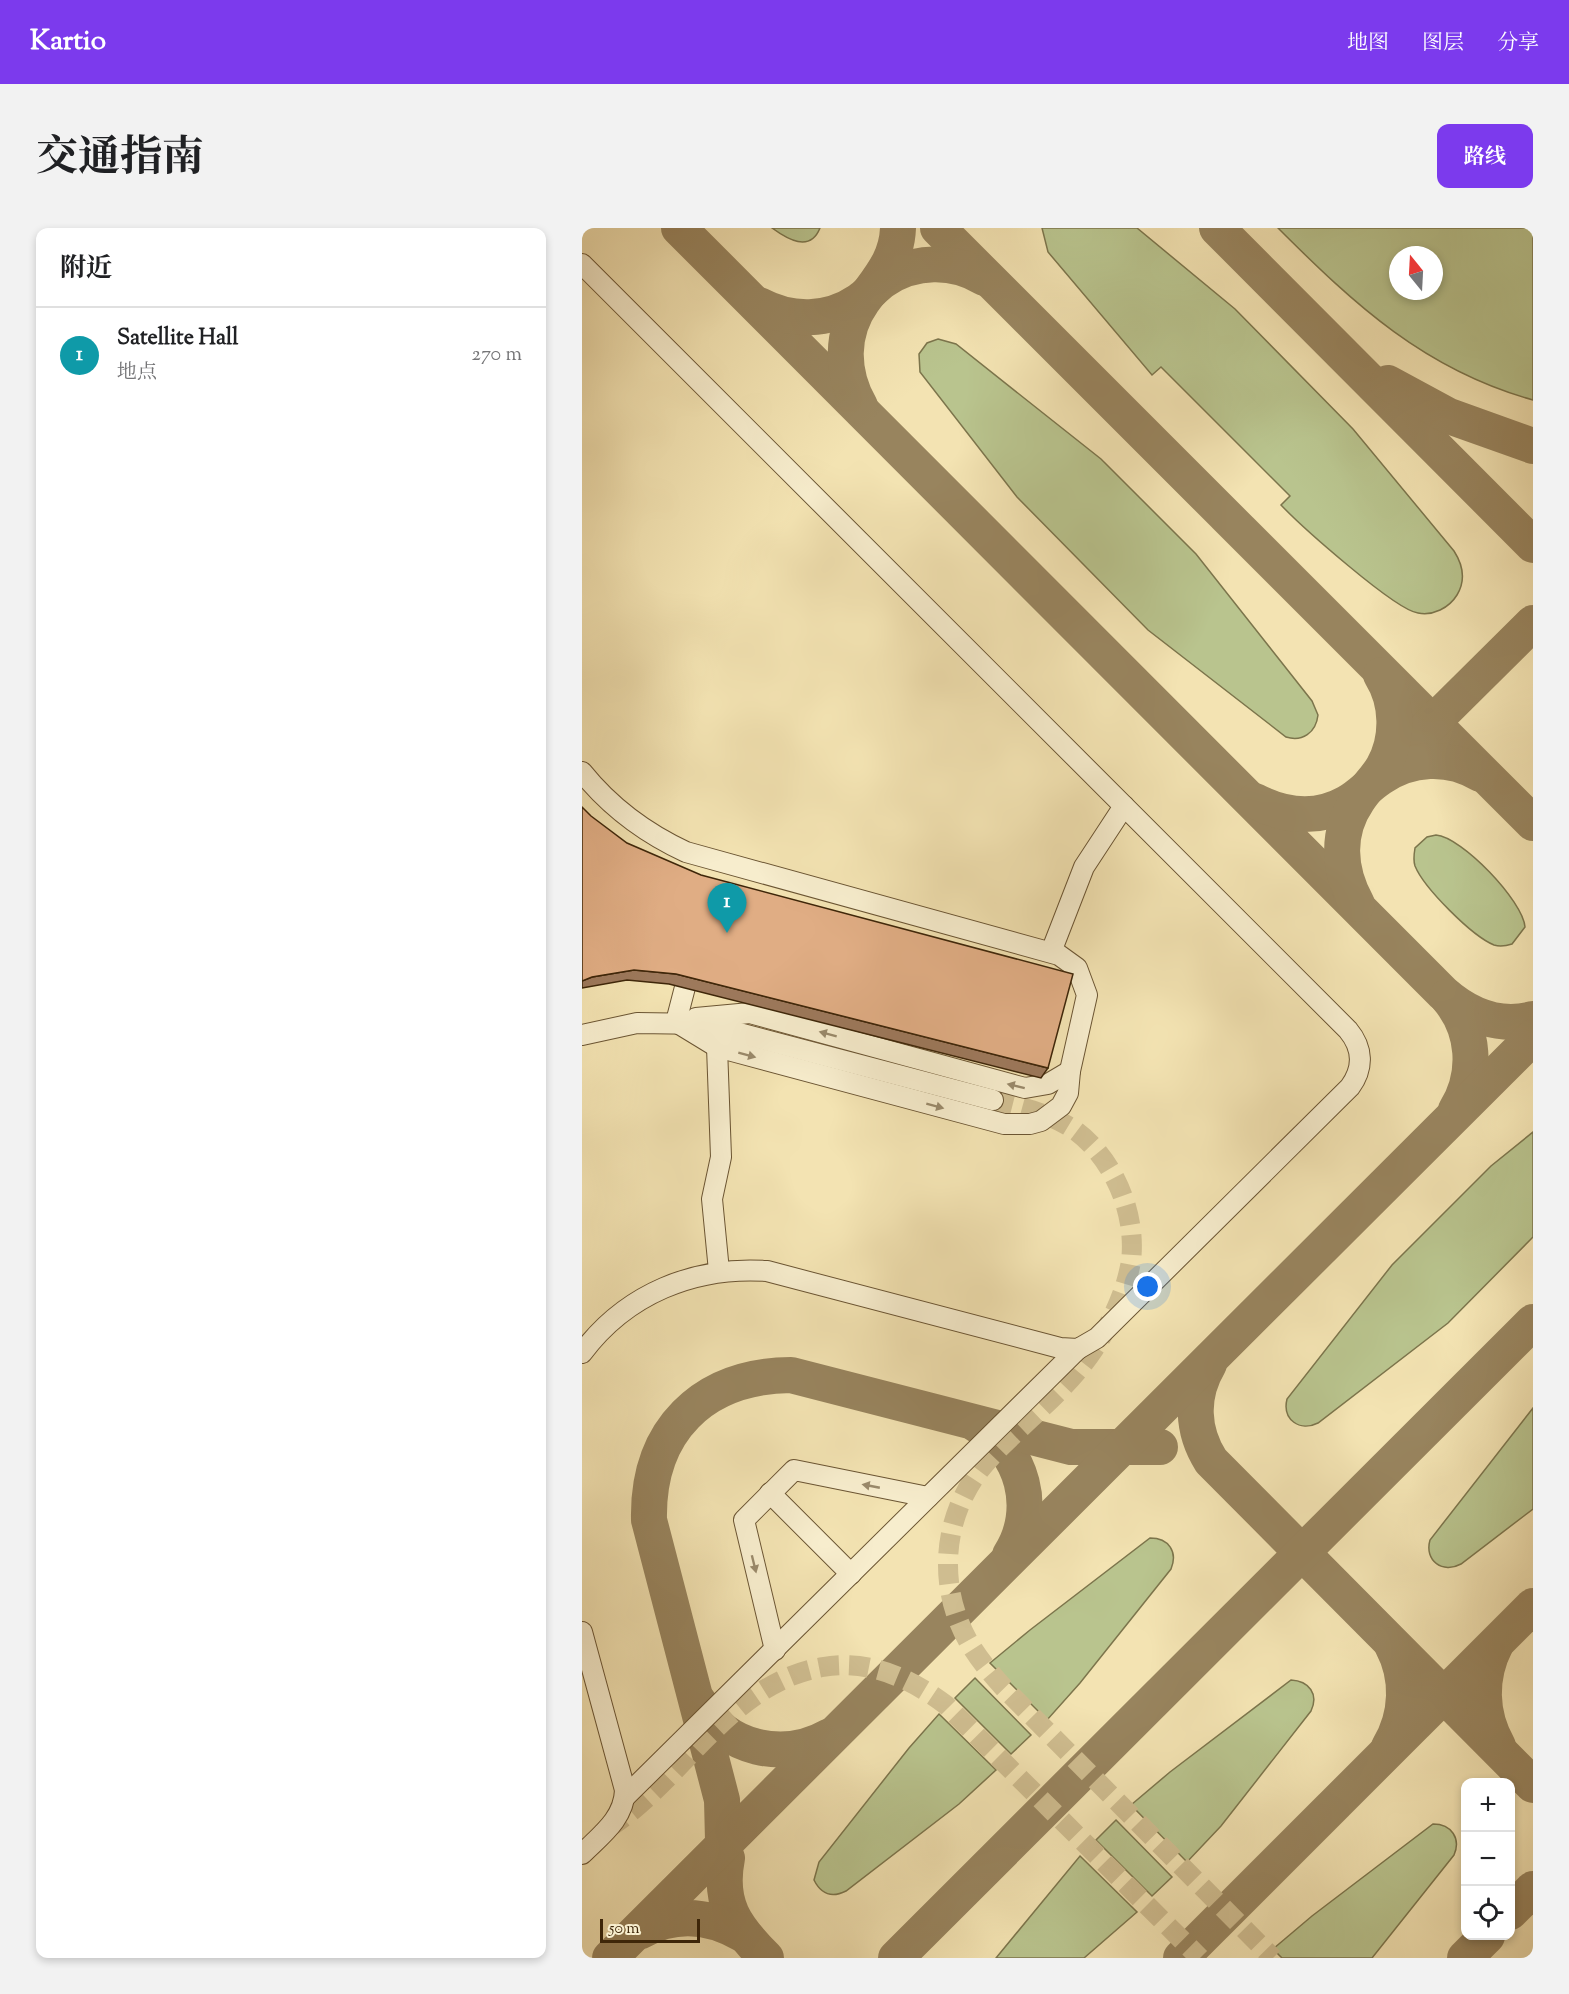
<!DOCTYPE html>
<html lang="zh">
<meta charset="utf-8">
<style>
:root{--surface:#fff;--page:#f2f2f2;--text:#202124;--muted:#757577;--line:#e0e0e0;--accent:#7c3aed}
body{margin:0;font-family:"Sorts Mill Goudy","Noto Serif SC",serif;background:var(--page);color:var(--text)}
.controls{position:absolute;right:18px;bottom:18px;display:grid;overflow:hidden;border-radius:12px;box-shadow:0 3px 9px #0003}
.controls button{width:54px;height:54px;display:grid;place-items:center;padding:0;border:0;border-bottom:2px solid var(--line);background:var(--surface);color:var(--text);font:30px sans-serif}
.compass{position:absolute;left:807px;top:18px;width:54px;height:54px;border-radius:50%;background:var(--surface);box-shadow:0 3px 9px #0003;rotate:342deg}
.scale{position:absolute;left:18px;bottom:15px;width:100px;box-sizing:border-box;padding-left:6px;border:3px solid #3e2609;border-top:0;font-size:16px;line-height:21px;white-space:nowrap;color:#3e2609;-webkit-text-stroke:4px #f7edcd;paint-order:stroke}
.you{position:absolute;left:566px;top:1059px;width:21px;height:21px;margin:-15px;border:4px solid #fff;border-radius:50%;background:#1a73e8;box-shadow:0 0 0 9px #1a73e833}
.badge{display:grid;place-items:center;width:39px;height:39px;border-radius:50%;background:var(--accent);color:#fff;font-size:20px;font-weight:700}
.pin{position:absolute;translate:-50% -50px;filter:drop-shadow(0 2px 3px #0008)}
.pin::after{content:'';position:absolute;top:32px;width:21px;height:18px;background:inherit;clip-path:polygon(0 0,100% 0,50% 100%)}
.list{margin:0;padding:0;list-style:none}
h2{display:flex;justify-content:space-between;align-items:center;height:78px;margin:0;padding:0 24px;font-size:26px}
h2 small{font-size:20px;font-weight:400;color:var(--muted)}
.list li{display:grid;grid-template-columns:39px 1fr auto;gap:18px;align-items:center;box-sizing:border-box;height:96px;padding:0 24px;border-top:2px solid var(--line)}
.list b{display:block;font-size:22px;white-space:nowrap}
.list p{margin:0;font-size:20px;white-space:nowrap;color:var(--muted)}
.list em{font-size:20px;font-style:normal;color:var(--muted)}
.icon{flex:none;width:33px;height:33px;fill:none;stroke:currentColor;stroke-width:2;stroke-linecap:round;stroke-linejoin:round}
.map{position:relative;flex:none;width:951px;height:1730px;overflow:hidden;border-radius:12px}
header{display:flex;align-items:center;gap:36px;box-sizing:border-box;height:84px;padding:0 30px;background:var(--accent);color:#fff}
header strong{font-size:28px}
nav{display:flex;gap:33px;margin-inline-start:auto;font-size:21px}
.intro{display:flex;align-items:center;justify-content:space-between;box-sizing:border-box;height:144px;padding:0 36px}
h1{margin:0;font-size:42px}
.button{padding:15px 27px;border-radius:12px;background:var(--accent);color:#fff;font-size:21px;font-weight:700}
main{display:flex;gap:36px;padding:0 36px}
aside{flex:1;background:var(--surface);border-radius:12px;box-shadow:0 3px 9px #0003}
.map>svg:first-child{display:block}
</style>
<header>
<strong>Kartio</strong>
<nav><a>地图</a><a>图层</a><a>分享</a></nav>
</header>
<div class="intro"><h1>交通指南</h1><a class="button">路线</a></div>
<main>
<aside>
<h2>附近<small></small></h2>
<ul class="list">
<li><span class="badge" style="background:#0f9aa8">1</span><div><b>Satellite Hall</b><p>地点</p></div><em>270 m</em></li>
</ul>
</aside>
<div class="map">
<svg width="951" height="1730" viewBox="0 0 951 1730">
<rect width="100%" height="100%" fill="#f3e3b2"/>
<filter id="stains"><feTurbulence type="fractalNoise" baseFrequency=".00333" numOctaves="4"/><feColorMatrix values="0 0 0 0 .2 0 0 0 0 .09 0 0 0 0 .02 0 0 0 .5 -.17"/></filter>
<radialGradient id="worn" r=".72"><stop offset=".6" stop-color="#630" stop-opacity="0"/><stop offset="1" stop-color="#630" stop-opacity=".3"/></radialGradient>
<g fill="#b9c48e" stroke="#7c754c" stroke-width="1.5" fill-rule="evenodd">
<path d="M190 0H238C228 25 205 11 190 0Z"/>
<path d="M460 0H555L653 81 771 201 872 323C881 337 884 352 875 367 867 380 851 388 836 385 813 382 719 298 699 277L708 268 579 139 570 147 466 24Z"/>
<path d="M696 0H951V172C843 142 773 77 696 0ZM816 27H852V63H816Z"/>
<path d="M356 111 374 116 519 231 614 326 730 473 736 487C734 505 720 514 704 509L566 402 435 269 338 144 337 126 345 115Z"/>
<path d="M854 607C880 609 941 673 943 699L930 716C924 718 918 719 912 717 890 708 842 660 833 638 831 632 832 626 833 620L845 609Z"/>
<path d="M951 904V1009L866 1095 736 1195C718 1204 700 1192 705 1171L810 1037 909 938Z"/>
<path d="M951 1180V1281L879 1336C861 1346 842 1333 848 1312Z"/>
<path d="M568 1310C587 1310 596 1324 589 1341L498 1455 465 1492 408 1435 448 1402Z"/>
<polygon points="393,1450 449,1507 429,1526 373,1470"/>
<path d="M709 1452C727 1453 737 1466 729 1483L639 1598 605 1634 549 1577 588 1544Z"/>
<path d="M357 1486 414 1542 377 1576 264 1663C250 1670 239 1666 232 1652L237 1634 327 1520Z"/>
<polygon points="534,1592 590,1649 570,1668 514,1612"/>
<path d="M851 1596C870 1596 879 1611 872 1627L790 1730H700L691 1721 730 1688Z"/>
<polygon points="498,1628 555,1684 502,1730 414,1730"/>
</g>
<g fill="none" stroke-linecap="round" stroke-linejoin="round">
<g stroke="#98845e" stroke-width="36">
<path d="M97 0 861 765C886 787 917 800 951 791"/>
<polyline points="356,0 951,595"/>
<polyline points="635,0 951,317"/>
<path d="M177 77C209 94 246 94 277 73 286 67 293 58 302 52 332 32 371 31 402 50"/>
<polyline points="806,155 867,188 951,218"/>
<path d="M278 178C259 145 258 105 281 73 298 49 315 31 316 0"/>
<polyline points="833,512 951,395"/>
<path d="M673 573C702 588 735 592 765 575 778 568 787 557 798 550 828 529 867 527 898 546"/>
<path d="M775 676C756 642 754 604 776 572 784 560 794 551 801 539 817 511 816 474 799 447"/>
<path d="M865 769C893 801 896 846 874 882"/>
<path d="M627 1136C608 1168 610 1203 629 1233L951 1557"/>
<path d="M395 1197C441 1222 457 1282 428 1327"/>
<path d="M914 1416C897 1449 898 1486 916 1518"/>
<path d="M117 1474C143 1522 202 1534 248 1508"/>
<path d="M807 1519C826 1487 827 1449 810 1417"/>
<path d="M145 1630C136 1676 153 1699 184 1730"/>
<path d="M142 1653 140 1572 67 1292C65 1203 120 1148 209 1147L489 1219H578"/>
<polyline points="928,1684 951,1661"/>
<path d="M59 1703C93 1684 127 1687 160 1706"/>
<polyline points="28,1730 951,809"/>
<polyline points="314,1730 951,1094"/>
<polyline points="599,1730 951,1378"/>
<polyline points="883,1730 905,1708"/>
</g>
<g stroke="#cfbd90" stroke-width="20" stroke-dasharray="20 10" stroke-linecap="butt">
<path d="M411 872C438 879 464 884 488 899 530 926 555 984 549 1033 544 1064 529 1095 512 1121 485 1162 443 1193 409 1229 359 1281 352 1361 391 1421 400 1435 411 1448 422 1460L691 1730"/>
<path d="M25 1601C101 1553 147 1455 241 1439 287 1431 328 1450 364 1477L618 1730"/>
</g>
<g stroke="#6b5533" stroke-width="22">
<g id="minor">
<path d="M0 36 766 802C781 820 782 840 768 859L515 1110 496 1121 478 1120 185 1043C112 1038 44 1066 0 1125"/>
<path d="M0 544C29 580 63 605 104 624L477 727 495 740 505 767 488 843 486 865 479 878 459 893 448 896H422L135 819 94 794"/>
<polyline points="469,724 502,639 542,578"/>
<polyline points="114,790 168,785 443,860 466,856 488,843"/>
<polyline points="94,794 109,736"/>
<polyline points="0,807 55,795 123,796 411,872"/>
<polyline points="135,819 139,929 130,971 137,1043"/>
<polyline points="188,1265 269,1346"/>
<path d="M0 1404 43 1562C42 1591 19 1607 0 1626"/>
<polyline points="193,1422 162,1292 212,1242 346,1269"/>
<polyline points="43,1569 496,1121"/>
</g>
</g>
<use href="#minor" stroke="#f7edcd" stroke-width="20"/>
</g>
<polygon fill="#9d795c" stroke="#3e2609" stroke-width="1.5" points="52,742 94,746 466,840 459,850 87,756 45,752 0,760 0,753 10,749"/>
<polygon fill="#e0ad84" stroke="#3e2609" stroke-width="1.5" points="0,579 9,588 45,615 119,647 491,746 466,840 94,746 52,742 10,749 0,753"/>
<defs><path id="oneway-solid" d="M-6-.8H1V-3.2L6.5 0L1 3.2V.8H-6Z" transform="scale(1.5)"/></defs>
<g fill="#9a8a6b">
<use href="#oneway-solid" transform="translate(246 806) rotate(-165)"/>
<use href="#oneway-solid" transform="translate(165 827) rotate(15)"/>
<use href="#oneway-solid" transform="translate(434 858) rotate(-166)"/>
<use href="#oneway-solid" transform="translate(353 878) rotate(15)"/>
<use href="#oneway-solid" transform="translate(289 1258) rotate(-169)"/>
<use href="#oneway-solid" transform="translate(172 1336) rotate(76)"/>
</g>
<rect width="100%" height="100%" filter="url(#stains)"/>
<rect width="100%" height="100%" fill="url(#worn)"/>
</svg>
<div class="controls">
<button>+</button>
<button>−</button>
<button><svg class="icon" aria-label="locate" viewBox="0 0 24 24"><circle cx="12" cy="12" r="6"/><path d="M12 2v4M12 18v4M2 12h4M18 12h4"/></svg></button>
</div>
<svg class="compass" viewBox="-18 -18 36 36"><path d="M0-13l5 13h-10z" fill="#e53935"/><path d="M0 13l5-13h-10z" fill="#757577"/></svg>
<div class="scale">50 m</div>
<div class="you"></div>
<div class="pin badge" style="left:145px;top:705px;background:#0f9aa8">1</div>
</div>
</main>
